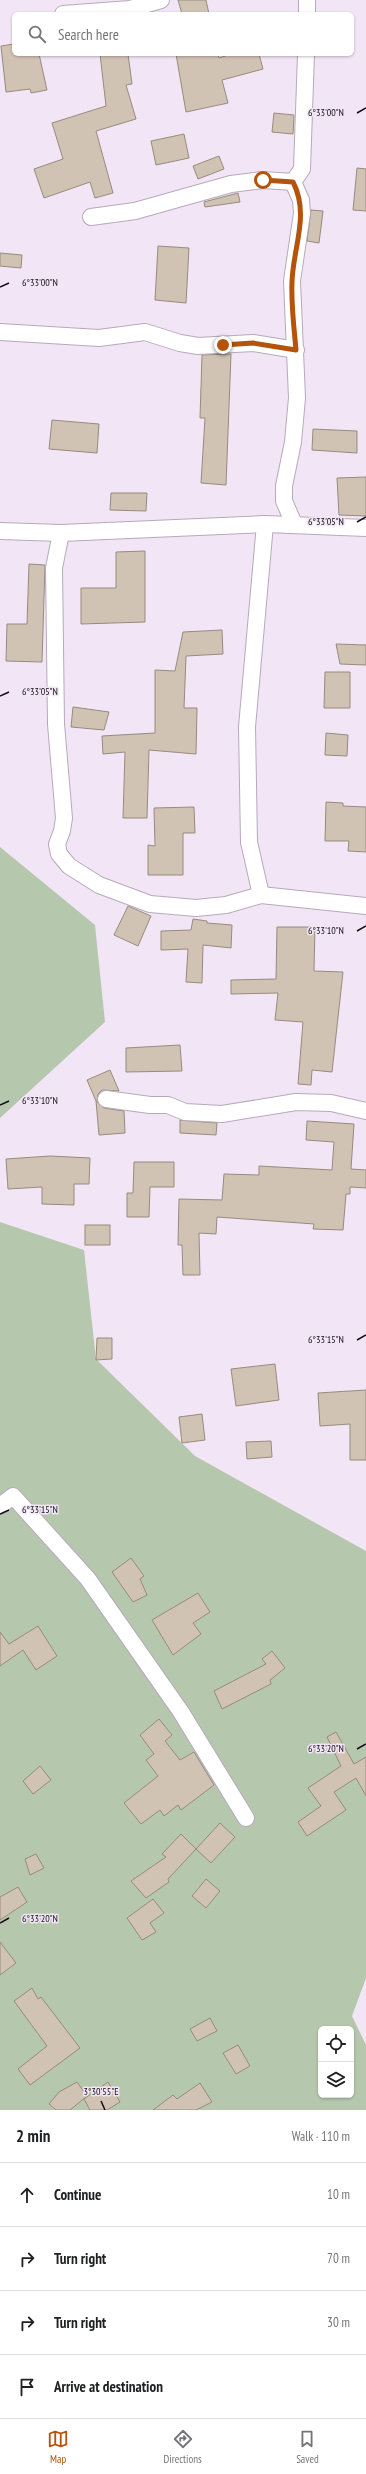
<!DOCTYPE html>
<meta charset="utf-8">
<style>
:root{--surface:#fff;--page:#f6f6f6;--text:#202124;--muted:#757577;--line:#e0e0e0;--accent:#b45309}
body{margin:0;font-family:"PT Sans Narrow",sans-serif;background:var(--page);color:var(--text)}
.controls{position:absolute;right:12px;bottom:12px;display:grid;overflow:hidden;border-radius:6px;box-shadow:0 1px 3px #0004}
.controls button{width:36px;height:36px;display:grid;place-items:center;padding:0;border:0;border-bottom:1px solid var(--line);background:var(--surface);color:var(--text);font:20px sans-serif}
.stop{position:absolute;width:12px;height:12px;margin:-9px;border:3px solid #b45309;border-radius:50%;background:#fff}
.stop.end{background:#b45309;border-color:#fff;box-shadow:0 1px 4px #0008}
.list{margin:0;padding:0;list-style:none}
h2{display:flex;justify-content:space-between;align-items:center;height:52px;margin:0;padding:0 16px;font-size:17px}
h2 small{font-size:13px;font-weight:400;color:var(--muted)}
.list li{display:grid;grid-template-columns:26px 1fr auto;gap:12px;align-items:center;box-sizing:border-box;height:64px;padding:0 16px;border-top:1px solid var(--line)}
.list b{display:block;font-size:15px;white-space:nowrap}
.list em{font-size:13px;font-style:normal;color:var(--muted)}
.icon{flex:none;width:22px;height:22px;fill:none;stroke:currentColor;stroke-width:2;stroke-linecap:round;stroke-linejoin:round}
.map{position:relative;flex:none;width:366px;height:2110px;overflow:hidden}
.search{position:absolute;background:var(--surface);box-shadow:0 1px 3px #0004;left:12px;right:12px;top:12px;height:44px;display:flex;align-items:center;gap:10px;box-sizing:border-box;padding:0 14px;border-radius:6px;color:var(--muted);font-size:15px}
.sheet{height:308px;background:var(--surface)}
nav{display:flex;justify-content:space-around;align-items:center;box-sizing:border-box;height:56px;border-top:1px solid var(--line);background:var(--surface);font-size:11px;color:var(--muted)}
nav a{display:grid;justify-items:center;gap:2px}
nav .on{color:var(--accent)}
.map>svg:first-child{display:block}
</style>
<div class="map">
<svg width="366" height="2110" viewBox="0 0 366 2110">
<rect width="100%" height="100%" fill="#f2e6f6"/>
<g fill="#b5c8ae" fill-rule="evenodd">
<polygon points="0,847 95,925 105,1022 0,1118"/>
<path d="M0 1222 84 1250 96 1359 195 1456 366 1551V1978L352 2016 366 2045V2110H0ZM321 2029H351V2095H321Z"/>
</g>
<g fill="#d1c3b4" stroke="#988a7d">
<polygon points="178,0 206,0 209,14 182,14"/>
<polygon points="14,44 14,54 39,54 47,90 31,93 30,89 6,92 1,46"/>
<polygon points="100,54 128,54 132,84 126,85 136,119 96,131 113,193 95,198 90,182 44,198 34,169 63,159 52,123 106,106"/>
<polygon points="176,54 218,54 219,58 231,54 259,54 263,69 222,80 228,103 186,112"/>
<polygon points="274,113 294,115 293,134 272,132"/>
<polygon points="184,134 189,158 156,165 151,141"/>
<polygon points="219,156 224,169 198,179 193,166"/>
<polygon points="357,168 366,169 366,211 353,210"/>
<polygon points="238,193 240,202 205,207 204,202"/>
<polygon points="311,210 323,211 319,243 307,241"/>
<polygon points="158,246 189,248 186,303 155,300"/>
<polygon points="0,253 22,255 21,268 0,266"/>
<polygon points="231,354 226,485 201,483 205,418 200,418 202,355"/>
<polygon points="52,420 99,424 97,453 49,449"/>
<polygon points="313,429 357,431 357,453 312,450"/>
<polygon points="366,477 366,516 339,515 337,478"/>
<polygon points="111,493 147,493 146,511 110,510"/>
<polygon points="145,551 145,622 81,624 81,588 116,588 116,552"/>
<polygon points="29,564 45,565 42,662 6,661 7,624 27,624"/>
<polygon points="222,630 223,654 186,656 184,708 197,708 196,754 149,750 147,818 123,818 125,752 103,754 102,736 155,733 155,670 175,671 183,632"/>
<polygon points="336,644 366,645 366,665 340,664"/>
<polygon points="325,672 350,672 350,708 324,708"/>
<polygon points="73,707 109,712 104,730 71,727"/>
<polygon points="326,733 348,735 347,756 325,755"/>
<polygon points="326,802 343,803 343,806 366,807 366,852 348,851 349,841 325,841"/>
<polygon points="194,807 195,833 183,833 183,875 148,875 148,845 155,846 154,808"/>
<polygon points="128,906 151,916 138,946 114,935"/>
<polygon points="193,919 207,921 207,923 232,925 231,948 203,945 202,983 186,982 188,949 161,950 161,931 191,930"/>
<polygon points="277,927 315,927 314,971 343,972 332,1072 312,1070 311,1085 298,1084 303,1022 275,1020 278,993 231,994 231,980 276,979"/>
<polygon points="180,1045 182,1071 126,1072 126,1048"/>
<polygon points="110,1070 119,1091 102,1090 98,1094 97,1102 104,1108 124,1111 125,1133 99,1135 96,1101 87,1080"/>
<polygon points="180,1120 217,1123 216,1135 180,1133"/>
<polygon points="307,1121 354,1124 351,1169 366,1170 366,1188 350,1187 350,1194 346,1194 343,1230 313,1229 314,1224 217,1217 216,1234 199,1233 200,1275 183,1275 182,1245 178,1245 179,1199 222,1200 224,1174 259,1175 259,1166 332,1170 334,1142 306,1140"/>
<polygon points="50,1156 90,1158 89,1184 74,1184 74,1205 42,1204 42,1187 8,1189 6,1159"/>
<polygon points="134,1162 174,1162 174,1187 150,1187 149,1217 127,1217 127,1193 133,1193"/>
<rect x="85" y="1225" width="25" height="20"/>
<polygon points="97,1338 112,1338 112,1359 96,1360"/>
<polygon points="275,1364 279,1400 236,1406 231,1369"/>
<polygon points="366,1390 366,1460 350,1460 350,1424 320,1426 318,1393"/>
<polygon points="202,1414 205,1440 182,1443 179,1417"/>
<polygon points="271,1441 272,1457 247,1459 246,1442"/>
<polygon points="131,1558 144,1576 140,1579 147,1595 133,1602 112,1572"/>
<polygon points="198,1593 210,1612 193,1623 201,1634 173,1655 152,1620"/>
<polygon points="38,1626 57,1656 36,1670 23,1650 0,1666 0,1632 9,1644"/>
<polygon points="272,1651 285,1668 270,1680 271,1684 222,1709 214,1691 266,1664 262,1659"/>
<polygon points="159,1719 172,1735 165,1741 180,1760 194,1752 214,1785 181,1810 178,1805 164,1816 160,1810 141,1824 124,1803 158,1776 146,1760 154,1754 140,1735"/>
<polygon points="336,1732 354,1764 366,1757 366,1796 356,1778 334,1792 346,1810 307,1836 298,1822 321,1806 308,1788 341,1766 327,1737"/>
<polygon points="40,1766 51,1780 33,1794 23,1781"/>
<polygon points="220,1823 235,1837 211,1863 196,1849"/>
<polygon points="181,1834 196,1849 168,1879 169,1882 146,1898 131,1881 166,1857 162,1854"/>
<polygon points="36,1854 44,1868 30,1875 25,1859"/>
<polygon points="206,1879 220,1891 206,1908 192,1896"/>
<polygon points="18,1887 27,1902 0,1920 0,1897"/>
<polygon points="153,1899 164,1913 150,1923 156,1932 142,1940 127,1918"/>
<polygon points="0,1942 16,1963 0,1975"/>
<polygon points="32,1988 38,1999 41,1997 80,2048 30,2085 18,2069 47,2046 14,2001"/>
<polygon points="210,2018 217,2031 197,2041 190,2029"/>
<polygon points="238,2045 250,2066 236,2074 223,2053"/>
<polygon points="77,2082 87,2096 70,2110 56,2110 49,2104 59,2092"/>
<polygon points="108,2082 120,2102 107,2110 90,2110 84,2099"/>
<polygon points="200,2083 212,2102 196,2110 153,2110 173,2095 177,2099"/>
</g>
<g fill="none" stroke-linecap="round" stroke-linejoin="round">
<g stroke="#b6aaba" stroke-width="18">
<g id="minor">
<polyline points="63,14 130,9 161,0"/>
<polyline points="307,14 307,0"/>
<polyline points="293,182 301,200 302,213 292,281 297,398 293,442 284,486 284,501 294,524"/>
<polyline points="293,182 302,169 306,54"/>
<polyline points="91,217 135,211 231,184 263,180 293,182"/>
<polyline points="0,332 99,338 145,332 180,343 198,346 253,343 296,350"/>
<polyline points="0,531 61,533 265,524 366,528"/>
<polyline points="61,533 54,568 56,724 64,818 62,831 57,844 59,854 69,866 99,885 150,904 196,908 226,905 261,895 366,906"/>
<polyline points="261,895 249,842 247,727 265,524"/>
<polyline points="106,1099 150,1105 168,1105 185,1112 222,1114 296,1102 331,1103 366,1111"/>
<polyline points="0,1506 13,1496 88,1579 181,1712 246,1818"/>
</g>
</g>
<use href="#minor" stroke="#fff" stroke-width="16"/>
</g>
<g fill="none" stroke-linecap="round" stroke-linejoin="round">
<path stroke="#b45309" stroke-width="5" d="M223 345 253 343 296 350C294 327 291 305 292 282 293 247 310 215 293 182L263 180"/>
</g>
<path fill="none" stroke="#120e13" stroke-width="1.5" d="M357 113 366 108M0 287 9 283M357 522 366 517M0 696 9 692M357 931 366 926M0 1105 9 1101M357 1340 366 1335M0 1514 9 1510M357 1749 366 1744M0 1923 9 1918M101 2101 105 2110"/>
<g font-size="10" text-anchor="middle" fill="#120e13" stroke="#f2e6f6" stroke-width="3" stroke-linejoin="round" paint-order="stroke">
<text x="326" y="116">6°33'00"N</text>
<text x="40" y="286">6°33'00"N</text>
<text x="326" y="525">6°33'05"N</text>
<text x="40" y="695">6°33'05"N</text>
<text x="326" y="934">6°33'10"N</text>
<text x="40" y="1104">6°33'10"N</text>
<text x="326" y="1343">6°33'15"N</text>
<text x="40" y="1513">6°33'15"N</text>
<text x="326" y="1752">6°33'20"N</text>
<text x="40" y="1922">6°33'20"N</text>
<text x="101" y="2095">3°30'55"E</text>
</g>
</svg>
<div class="controls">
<button><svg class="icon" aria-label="locate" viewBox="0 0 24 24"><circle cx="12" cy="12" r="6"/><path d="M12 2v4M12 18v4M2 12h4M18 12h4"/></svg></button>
<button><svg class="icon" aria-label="layers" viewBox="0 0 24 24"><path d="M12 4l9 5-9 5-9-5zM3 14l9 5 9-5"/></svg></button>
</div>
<div class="stop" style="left:263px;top:180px"></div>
<div class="stop end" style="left:223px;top:345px"></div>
<div class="search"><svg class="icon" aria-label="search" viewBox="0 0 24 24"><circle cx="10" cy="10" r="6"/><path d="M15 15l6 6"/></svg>Search here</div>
</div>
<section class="sheet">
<h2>2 min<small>Walk · 110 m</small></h2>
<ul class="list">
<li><svg class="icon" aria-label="ahead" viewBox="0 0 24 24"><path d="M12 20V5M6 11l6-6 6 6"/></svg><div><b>Continue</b></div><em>10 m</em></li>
<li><svg class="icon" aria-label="right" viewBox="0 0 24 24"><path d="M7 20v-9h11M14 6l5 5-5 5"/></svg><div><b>Turn right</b></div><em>70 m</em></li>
<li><svg class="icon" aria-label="right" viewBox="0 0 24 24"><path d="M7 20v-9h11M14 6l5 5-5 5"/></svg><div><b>Turn right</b></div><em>30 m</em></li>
<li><svg class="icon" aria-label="arrive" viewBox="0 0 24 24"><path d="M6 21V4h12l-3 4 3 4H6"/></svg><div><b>Arrive at destination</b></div></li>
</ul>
</section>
<nav>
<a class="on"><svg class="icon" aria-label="map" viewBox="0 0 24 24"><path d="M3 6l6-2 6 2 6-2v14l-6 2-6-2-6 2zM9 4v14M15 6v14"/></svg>Map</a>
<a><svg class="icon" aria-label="directions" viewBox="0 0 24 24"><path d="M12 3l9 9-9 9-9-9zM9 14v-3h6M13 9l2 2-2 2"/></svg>Directions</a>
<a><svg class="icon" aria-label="saved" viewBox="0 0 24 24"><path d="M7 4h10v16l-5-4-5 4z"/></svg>Saved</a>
</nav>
